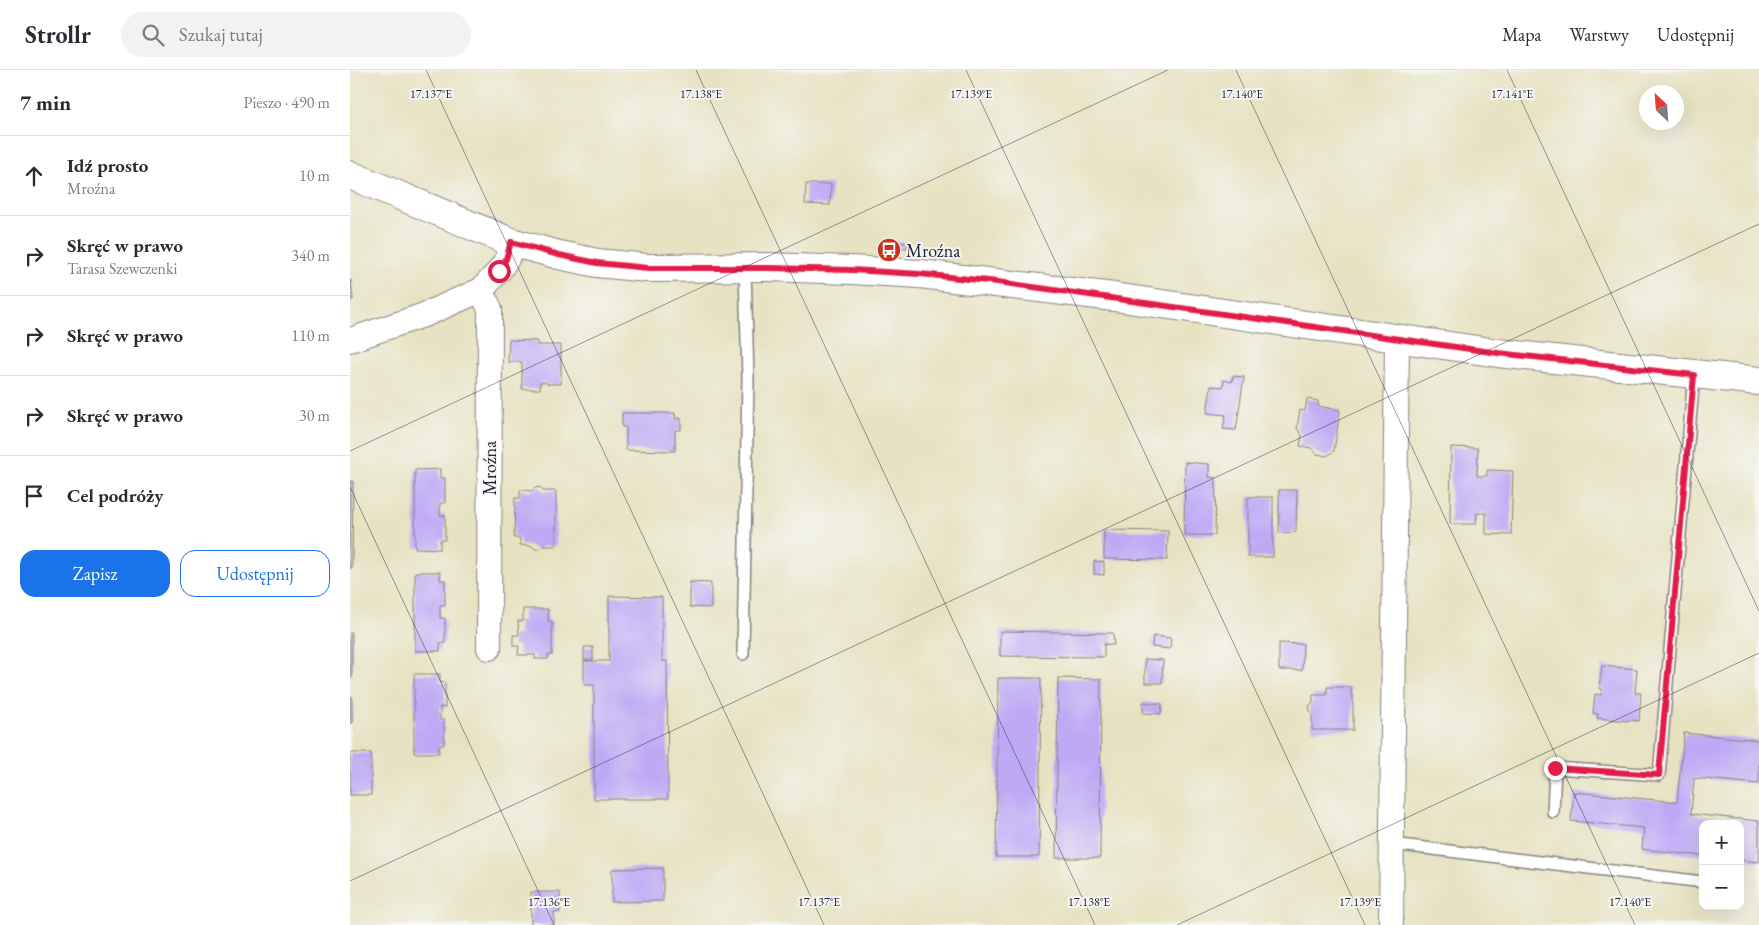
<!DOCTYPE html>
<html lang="pl">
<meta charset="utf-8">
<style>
:root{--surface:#fff;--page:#f2f2f3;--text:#2b2b33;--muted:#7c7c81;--line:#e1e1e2;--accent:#1a73e8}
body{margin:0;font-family:"EB Garamond",serif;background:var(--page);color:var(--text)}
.controls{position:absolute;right:15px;bottom:15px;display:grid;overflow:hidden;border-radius:10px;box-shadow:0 5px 20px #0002}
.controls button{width:45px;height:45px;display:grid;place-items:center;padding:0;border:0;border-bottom:1px solid var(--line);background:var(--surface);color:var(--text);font:25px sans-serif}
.compass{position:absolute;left:1289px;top:15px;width:45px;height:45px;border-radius:50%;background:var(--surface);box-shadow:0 5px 20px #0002;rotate:335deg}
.stop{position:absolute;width:15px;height:15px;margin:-11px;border:4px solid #e11d48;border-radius:50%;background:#fff}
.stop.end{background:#e11d48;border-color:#fff;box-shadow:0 1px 5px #0008}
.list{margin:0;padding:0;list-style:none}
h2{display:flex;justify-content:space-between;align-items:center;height:65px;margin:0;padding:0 20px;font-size:21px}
h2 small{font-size:16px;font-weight:400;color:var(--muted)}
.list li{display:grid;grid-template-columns:32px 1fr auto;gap:15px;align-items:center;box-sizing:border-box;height:80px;padding:0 20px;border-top:1px solid var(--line)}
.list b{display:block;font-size:19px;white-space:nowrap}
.list p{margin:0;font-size:16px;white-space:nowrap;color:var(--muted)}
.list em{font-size:16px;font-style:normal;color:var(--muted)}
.actions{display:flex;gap:10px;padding:15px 20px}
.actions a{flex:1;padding:11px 0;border:1px solid var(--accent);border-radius:15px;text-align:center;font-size:18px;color:var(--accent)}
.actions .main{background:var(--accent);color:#fff}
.icon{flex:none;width:28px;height:28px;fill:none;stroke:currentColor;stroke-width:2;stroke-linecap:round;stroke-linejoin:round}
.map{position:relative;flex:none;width:1409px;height:855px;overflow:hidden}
header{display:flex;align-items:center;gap:30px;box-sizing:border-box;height:70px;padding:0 25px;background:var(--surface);border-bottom:1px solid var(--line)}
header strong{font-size:24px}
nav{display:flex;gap:28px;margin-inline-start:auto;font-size:18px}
.search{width:350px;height:45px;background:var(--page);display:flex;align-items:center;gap:12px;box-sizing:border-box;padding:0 18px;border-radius:28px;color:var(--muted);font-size:19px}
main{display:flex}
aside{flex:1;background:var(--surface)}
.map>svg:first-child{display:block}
</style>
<header>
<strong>Strollr</strong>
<div class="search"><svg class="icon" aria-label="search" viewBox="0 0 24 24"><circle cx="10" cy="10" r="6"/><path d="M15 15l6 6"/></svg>Szukaj tutaj</div>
<nav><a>Mapa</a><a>Warstwy</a><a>Udostępnij</a></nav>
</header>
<main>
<aside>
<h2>7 min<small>Pieszo · 490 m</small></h2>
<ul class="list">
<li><svg class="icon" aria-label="ahead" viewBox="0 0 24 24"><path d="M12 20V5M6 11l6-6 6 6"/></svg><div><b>Idź prosto</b><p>Mroźna</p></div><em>10 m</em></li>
<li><svg class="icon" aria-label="right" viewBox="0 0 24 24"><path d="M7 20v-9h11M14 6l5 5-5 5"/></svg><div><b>Skręć w prawo</b><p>Tarasa Szewczenki</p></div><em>340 m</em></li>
<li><svg class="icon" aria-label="right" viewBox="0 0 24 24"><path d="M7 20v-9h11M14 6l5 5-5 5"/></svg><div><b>Skręć w prawo</b></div><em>110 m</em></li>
<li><svg class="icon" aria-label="right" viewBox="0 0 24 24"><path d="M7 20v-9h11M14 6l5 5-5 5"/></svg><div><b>Skręć w prawo</b></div><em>30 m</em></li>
<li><svg class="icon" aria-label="arrive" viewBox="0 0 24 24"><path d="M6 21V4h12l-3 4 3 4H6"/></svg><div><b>Cel podróży</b></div></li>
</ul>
<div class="actions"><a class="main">Zapisz</a><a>Udostępnij</a></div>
</aside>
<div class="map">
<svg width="1409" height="855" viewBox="0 0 1409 855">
<rect width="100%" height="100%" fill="#f6f6f2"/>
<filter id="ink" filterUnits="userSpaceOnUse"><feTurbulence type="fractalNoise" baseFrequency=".02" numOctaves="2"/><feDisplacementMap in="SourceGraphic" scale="10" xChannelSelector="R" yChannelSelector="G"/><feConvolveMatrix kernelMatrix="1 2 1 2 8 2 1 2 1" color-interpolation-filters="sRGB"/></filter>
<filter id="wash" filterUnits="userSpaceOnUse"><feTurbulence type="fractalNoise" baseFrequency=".0096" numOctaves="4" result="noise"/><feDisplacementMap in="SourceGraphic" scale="20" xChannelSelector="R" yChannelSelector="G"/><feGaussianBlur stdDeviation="1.12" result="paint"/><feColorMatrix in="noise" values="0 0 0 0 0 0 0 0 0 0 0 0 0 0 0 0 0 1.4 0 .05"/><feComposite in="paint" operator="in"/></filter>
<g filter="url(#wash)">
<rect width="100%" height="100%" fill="#e7e2c1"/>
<g id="blocks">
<g fill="#bea9f5">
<polygon points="456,114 481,114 480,135 455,134"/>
<polygon points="544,172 558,173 557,178 543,177"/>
<polygon points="0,210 1,210 3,230 0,230"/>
<polygon points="159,270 187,271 187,275 211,275 211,314 197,314 197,312 190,312 190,319 172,319 172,292 158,292"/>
<polygon points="883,306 894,307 886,360 873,359 876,345 857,343 861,316 873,317 874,310 882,312"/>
<polygon points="957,329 968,331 968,336 990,340 984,381 977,386 967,384 961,378 950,376 952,365 947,358 950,340 955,341"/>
<polygon points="272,343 325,343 325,348 331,348 331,360 325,360 325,381 276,380 276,357 272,357"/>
<polygon points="1101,377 1128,378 1127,406 1137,406 1137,400 1163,401 1161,465 1136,464 1136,443 1127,443 1126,454 1100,454"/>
<polygon points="835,392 859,394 859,407 866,408 865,465 834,465"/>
<polygon points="90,399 90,408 95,408 95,433 90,433 90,445 95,445 95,470 90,470 90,479 65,478 65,400"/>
<polygon points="0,411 3,411 2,498 0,498"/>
<polygon points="190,417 193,421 206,421 206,476 193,476 190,479 185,479 182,476 170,475 170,468 164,468 165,428 170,428 170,420 182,421 185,418"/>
<polygon points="929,420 947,420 946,462 929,463"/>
<rect x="898" y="427" width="25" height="60"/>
<polygon points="754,460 818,461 817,490 754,489"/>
<polygon points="744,491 754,492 754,505 744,504"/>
<polygon points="65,502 90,502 90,510 95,510 95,535 90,535 90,548 95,548 95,573 90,573 90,581 65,581"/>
<polygon points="340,512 361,513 361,538 340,537"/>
<polygon points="259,526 312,527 312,591 317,591 318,729 244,729 244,615 234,615 234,591 259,591"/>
<polygon points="173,539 198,539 198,551 202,551 202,585 198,585 198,589 185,589 185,585 168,585 169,576 163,576 163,565 169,565 168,551 173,551"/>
<polygon points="650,561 763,563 764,575 754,574 754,587 650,586"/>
<rect x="0" y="563" width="2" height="44"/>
<polygon points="803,566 821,568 820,579 802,577"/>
<polygon points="929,573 953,574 952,600 929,600"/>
<rect x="234" y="577" width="9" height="13"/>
<polygon points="795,589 813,590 812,613 795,613"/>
<polygon points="1252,596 1287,599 1285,623 1291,623 1289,651 1278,650 1278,651 1247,648 1248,644 1243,643 1245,624 1251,625 1252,619 1249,618"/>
<polygon points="64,604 90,604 90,612 95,613 95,638 90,637 90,650 94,650 94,675 89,675 89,683 64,683"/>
<polygon points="648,608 691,608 689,787 646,787"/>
<polygon points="708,608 751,609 750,788 706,788"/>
<polygon points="977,617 1001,617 1001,625 1003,625 1003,660 962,660 962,645 960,641 959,636 963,632 963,625 977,625"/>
<rect x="0" y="627" width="2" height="26"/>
<polygon points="793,632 812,634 811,644 793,643"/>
<polygon points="1334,663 1409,670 1409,714 1344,708 1341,744 1409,751 1409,792 1390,790 1390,754 1353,754 1353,786 1292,779 1294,758 1221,751 1224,722 1327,732"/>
<rect x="0" y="683" width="21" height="42"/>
<polygon points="313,798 313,831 262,832 262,799"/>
<polygon points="181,822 210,822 210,842 204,842 204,855 181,855"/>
</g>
</g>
</g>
<g filter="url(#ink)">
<use href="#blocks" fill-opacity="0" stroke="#84827e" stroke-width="1"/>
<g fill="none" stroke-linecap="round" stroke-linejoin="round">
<g stroke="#84827e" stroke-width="14">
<g id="service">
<polyline points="393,584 398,309 395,198"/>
<polyline points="1203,742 1205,698 1309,705 1344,305"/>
<polyline points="1042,774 1353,812"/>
</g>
</g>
<g stroke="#84827e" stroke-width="26">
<g id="minor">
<polyline points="131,220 140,239 139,578"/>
<polyline points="0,270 74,245 131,220 149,201 157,189 161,172"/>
<polyline points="1041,855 1047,269"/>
</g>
</g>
<g stroke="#84827e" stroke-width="30">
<polyline id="tertiary" points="0,105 161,172 209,185 247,193 298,198 418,197 501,200 570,204 764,227 1148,283 1409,311"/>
</g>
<use href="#service" stroke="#fff" stroke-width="11"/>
<use href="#minor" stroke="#fff" stroke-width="24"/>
<use href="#tertiary" stroke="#fff" stroke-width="28"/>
</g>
</g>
<g fill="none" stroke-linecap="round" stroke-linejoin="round" filter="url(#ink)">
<polyline stroke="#e11d48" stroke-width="6" points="149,201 156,189 161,172 209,185 247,193 298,198 418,198 501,200 570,204 648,212 1148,283 1344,305 1309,705 1205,698"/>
</g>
<path fill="none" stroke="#22223b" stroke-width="1" stroke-opacity="0.45" d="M76 0 474 855M346 0 745 855M616 0 1015 855M886 0 1285 855M1157 0 1409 541M0 381 818 0M0 417 204 855M0 811 1409 154M827 855 1409 583"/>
<defs>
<g id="bus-disc" transform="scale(1.25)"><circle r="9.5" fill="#c8321e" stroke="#f6f6f2"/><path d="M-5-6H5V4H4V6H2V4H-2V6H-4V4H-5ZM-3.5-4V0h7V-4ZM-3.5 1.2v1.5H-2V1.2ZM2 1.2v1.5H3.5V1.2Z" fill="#fff"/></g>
</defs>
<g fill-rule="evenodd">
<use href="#bus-disc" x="539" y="180"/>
</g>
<g text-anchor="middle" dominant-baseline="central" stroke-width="4" stroke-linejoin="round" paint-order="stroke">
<g font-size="18" fill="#22223b" stroke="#f6f6f2" text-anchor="start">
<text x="556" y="180">Mroźna</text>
</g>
<g font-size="18" fill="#22223b" stroke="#f6f6f2">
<text transform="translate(139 398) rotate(-90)">Mroźna</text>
</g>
</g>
<g font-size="12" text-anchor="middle" fill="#22223b" stroke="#f6f6f2" stroke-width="4" stroke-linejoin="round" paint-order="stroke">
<text x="81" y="28">17.137°E</text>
<text x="351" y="28">17.138°E</text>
<text x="621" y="28">17.139°E</text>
<text x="892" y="28">17.140°E</text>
<text x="1162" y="28">17.141°E</text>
<text x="469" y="836">17.137°E</text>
<text x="739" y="836">17.138°E</text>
<text x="1010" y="836">17.139°E</text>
<text x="1280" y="836">17.140°E</text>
<text x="199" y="836">17.136°E</text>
</g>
</svg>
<div class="controls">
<button>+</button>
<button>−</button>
</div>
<svg class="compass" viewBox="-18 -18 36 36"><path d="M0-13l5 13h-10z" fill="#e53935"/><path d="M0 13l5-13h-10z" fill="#7c7c81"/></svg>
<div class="stop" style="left:149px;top:201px"></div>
<div class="stop end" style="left:1205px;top:698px"></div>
</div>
</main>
